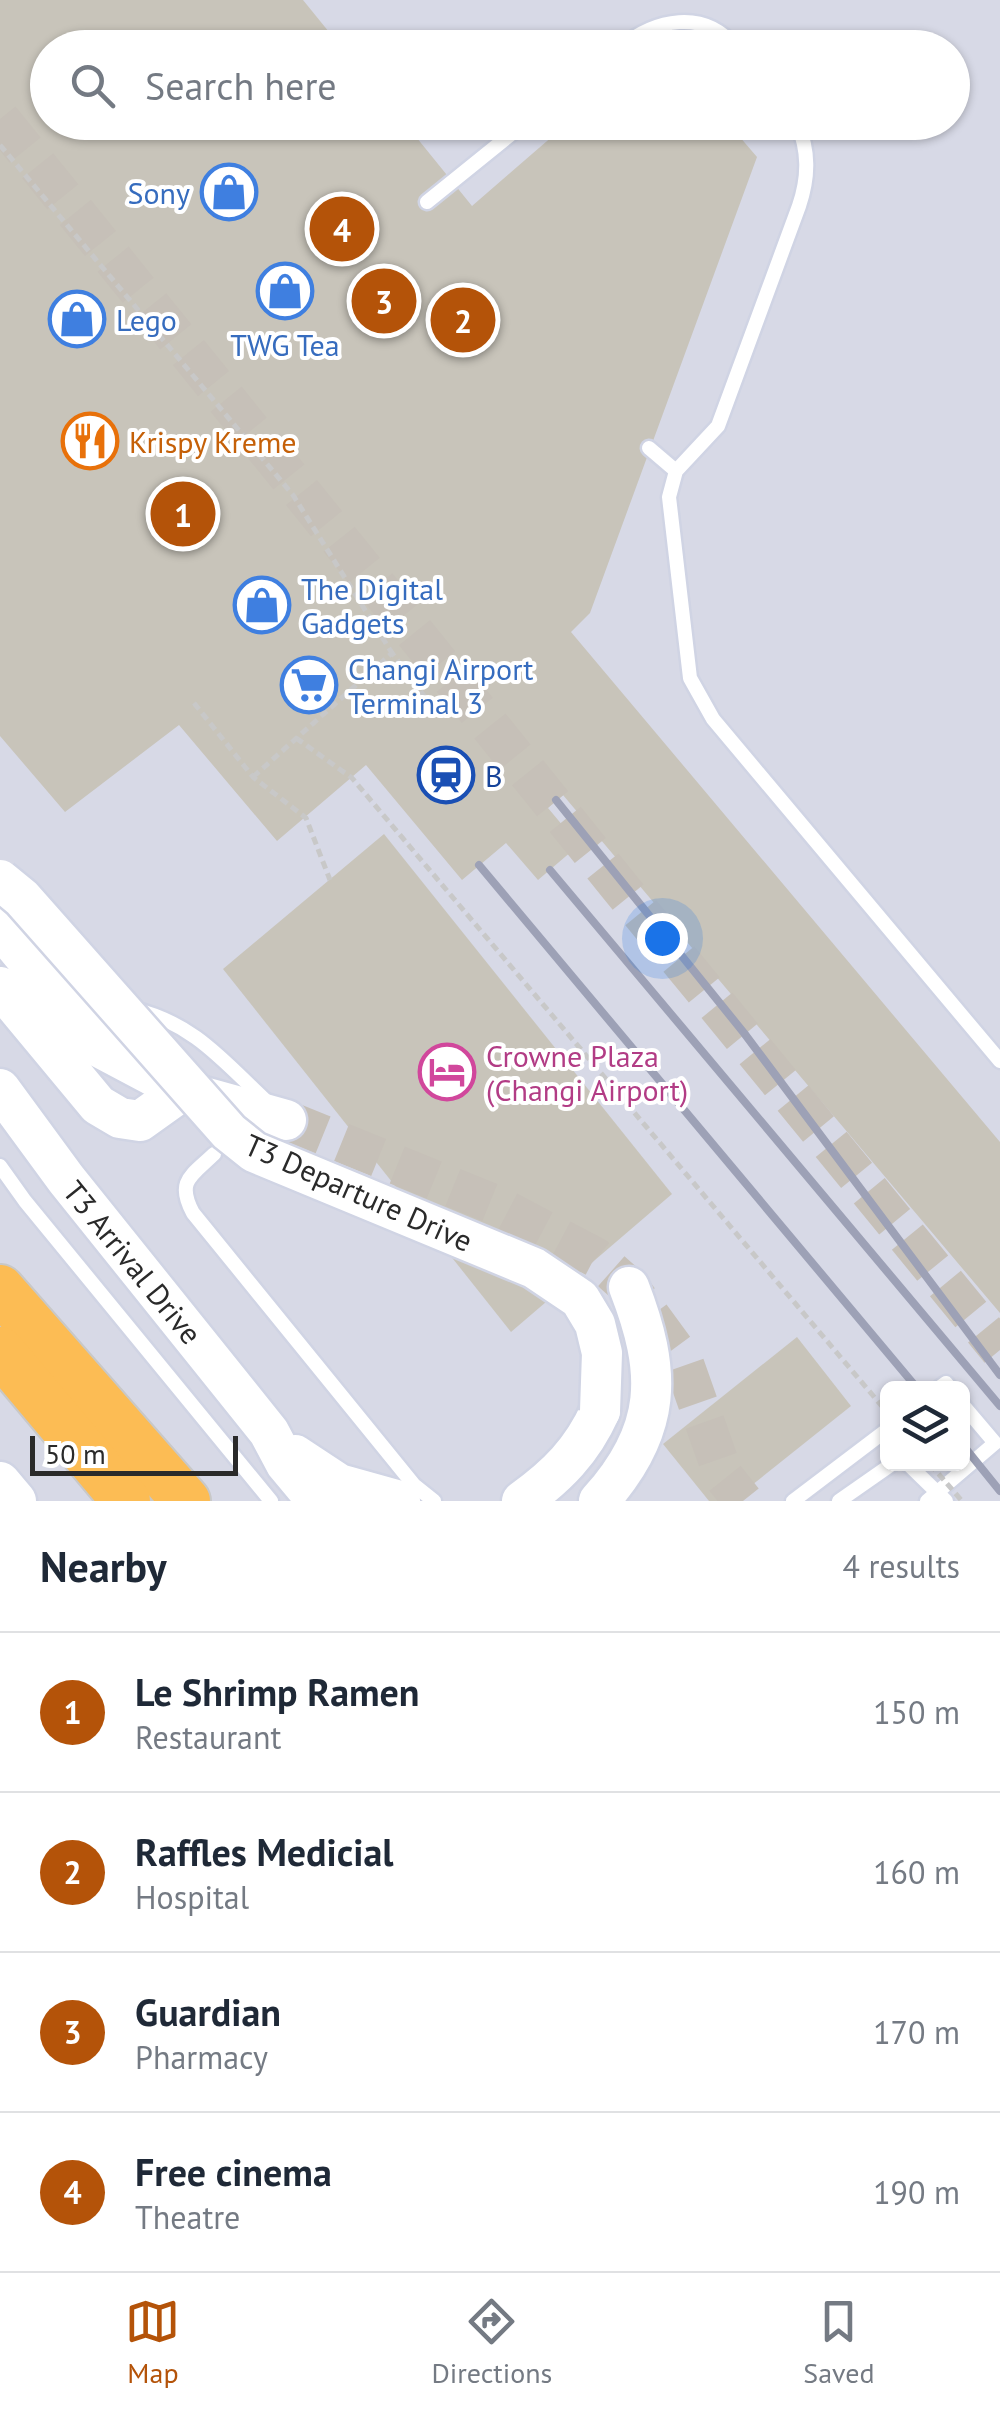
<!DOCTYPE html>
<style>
:root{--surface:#fff;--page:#f2f2f3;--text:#1f2937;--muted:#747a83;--line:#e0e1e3;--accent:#b45309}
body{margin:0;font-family:"PT Sans",sans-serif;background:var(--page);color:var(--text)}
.controls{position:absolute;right:30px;bottom:30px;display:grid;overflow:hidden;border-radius:15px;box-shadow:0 2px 8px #0004}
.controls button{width:90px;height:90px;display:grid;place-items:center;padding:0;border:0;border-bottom:2px solid var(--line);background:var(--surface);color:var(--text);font:50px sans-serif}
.scale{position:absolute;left:30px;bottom:25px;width:208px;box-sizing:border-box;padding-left:10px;border:5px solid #2a2a2a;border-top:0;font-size:28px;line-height:35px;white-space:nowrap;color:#2a2a2a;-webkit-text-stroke:8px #fff;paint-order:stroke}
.you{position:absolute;left:662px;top:938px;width:35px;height:35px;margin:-25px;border:8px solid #fff;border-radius:50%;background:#1a73e8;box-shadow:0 0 0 15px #1a73e833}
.badge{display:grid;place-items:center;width:65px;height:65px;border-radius:50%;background:var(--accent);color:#fff;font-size:32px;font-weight:700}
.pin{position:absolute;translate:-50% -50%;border:5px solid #fff;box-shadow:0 2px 10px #0006}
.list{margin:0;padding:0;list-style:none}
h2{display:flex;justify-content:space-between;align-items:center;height:130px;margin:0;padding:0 40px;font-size:42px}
h2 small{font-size:32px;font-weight:400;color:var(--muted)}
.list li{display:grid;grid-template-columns:65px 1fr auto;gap:30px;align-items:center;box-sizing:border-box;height:160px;padding:0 40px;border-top:2px solid var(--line)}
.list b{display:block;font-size:38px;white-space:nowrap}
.list p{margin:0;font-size:32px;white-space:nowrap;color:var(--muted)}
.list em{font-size:32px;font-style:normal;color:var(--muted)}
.icon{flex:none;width:55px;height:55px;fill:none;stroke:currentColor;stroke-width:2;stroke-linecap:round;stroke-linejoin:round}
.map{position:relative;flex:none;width:1000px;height:1501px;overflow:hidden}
.search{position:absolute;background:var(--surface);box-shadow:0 2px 8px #0004;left:30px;right:30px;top:30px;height:110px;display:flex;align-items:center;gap:25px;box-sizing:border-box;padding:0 35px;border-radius:55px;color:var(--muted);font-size:38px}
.sheet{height:770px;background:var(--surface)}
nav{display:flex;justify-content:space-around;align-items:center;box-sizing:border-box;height:140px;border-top:2px solid var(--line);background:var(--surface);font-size:28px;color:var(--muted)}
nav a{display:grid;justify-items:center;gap:5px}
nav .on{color:var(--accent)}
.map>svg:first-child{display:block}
</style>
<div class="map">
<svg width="1000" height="1501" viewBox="0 0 1000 1501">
<rect width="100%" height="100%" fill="#ede6db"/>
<path fill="#d7d9e6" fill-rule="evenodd" d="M0 0H1000V1501H0ZM48 48H952V122H48ZM888 1388H962V1464H888Z"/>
<g fill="#c8c4ba">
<polygon points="0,0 303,0 342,48 48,48 48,122 404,122 472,206 569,122 727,122 757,157 590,613 571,632 1000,1142 1000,1313 563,795 548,808 579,845 538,880 506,843 462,880 366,765 277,841 179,725 65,812 0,736"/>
<polygon points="384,834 672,1194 511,1332 223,969"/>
<polygon points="797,1337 851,1406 732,1501 709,1501 663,1444"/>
</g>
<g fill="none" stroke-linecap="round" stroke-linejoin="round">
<g stroke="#c6c0b8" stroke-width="40" stroke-dasharray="40 20" stroke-linecap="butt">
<polyline points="0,119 619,886 1000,1350"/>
<polyline points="286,1120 496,1205 595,1257 629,1287 683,1361 724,1477 743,1501"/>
</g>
<g stroke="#d0d4e4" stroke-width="19">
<g id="service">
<path d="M620 48C655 19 704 8 736 48"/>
<path d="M797 122C809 151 809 176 799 206L718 426 676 471 669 497 690 678 713 719 1000 1061"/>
<polyline points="427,202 526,122"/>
<polyline points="649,448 676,471"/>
<path d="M133 1009C194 1023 224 1062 268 1103"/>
<path d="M214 1154C191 1176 176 1181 193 1213L414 1485 434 1501"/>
<polyline points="0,1166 25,1201 271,1501"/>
<polyline points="939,1388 946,1383 950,1388"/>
<polyline points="908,1464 946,1501"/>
<polyline points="793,1501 888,1429"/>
<polyline points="839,1501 892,1464"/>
<polyline points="927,1501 995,1443 962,1404"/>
</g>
</g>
<g stroke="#d0d4e4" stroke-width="45">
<g id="secondary">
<polyline points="0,927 99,1047 182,1091 286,1120"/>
<polyline points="0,987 98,1105 120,1118 140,1121 182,1091"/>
<polyline points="0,1089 66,1179 269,1432 286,1464 317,1501"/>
<polyline points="295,1455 339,1484 400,1501"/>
<polyline points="0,1482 16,1501"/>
<path d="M522 1501C557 1476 582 1451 600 1411"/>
<path d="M599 1501C663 1430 662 1372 629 1287"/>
</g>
</g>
<g stroke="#c8c8c8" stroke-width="52">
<g id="trunk">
<polyline points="0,1289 186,1501"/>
<polyline points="0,1351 126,1501"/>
</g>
</g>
<g stroke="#c8c8c8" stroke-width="5" stroke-dasharray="8 5" stroke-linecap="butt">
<polyline points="0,145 293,495 392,653"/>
<polyline points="194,703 253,777 306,818 330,880"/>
<polyline points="296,738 352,778 886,1411"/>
<polyline points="253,777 392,653 433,708"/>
</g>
<use href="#service" stroke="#fff" stroke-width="14"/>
<use href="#secondary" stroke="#fff" stroke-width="40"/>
<use href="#trunk" stroke="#fcbc54" stroke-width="48"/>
<g stroke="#9da1b6" stroke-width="8">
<polyline points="556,800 744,1033 1000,1375"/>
<polyline points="479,865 917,1388"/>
<polyline points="550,870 1000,1406"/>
<polyline points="962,1444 1000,1491"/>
</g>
<g stroke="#d0d4e4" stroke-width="45" stroke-linecap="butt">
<polyline id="secondary-bridge" points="0,880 22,898 229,1132 254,1152 534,1268 580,1299 595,1324 602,1353 600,1411"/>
</g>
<polyline stroke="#c8c8c8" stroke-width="5" stroke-dasharray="8 5" stroke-linecap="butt" points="930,1464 962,1501"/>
<use href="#secondary-bridge" stroke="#fff" stroke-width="40"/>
</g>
<defs>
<g id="shop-ring" transform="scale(2.875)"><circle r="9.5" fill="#fff" stroke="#3f7fe0" stroke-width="1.5"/><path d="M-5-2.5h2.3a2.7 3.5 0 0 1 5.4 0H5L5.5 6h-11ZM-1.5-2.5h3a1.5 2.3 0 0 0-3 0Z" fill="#3f7fe0"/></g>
<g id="restaurant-ring" transform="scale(2.875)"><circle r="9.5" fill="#fff" stroke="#e8710a" stroke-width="1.5"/><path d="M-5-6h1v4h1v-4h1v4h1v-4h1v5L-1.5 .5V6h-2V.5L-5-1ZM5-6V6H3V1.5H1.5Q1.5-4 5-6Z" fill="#e8710a"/></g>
<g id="supermarket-ring" transform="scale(2.875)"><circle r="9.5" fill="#fff" stroke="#3f7fe0" stroke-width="1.5"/><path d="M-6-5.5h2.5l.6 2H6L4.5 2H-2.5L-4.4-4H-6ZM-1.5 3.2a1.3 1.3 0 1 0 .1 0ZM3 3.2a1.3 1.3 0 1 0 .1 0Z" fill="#3f7fe0"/></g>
<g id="station-ring" transform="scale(2.875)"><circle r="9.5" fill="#fff" stroke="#1a4fb4" stroke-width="1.5"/><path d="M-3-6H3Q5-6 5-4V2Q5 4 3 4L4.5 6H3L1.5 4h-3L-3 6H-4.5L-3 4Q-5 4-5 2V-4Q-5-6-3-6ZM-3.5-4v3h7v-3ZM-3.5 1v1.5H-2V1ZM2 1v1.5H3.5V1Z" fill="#1a4fb4"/></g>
<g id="hotel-ring" transform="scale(2.875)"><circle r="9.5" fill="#fff" stroke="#d1479c" stroke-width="1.5"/><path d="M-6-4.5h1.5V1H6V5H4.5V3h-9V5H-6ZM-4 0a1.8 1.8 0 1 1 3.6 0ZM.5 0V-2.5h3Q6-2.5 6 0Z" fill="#d1479c"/></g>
</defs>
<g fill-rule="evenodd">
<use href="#shop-ring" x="229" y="192"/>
<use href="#shop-ring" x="285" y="291"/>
<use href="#shop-ring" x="77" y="319"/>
<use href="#restaurant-ring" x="90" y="441"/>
<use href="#shop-ring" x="262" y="605"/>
<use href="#supermarket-ring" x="309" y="685"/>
<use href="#station-ring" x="446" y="775"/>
<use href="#hotel-ring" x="447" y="1072"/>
</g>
<g text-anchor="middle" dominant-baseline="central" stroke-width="8" stroke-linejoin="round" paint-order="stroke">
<g font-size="30" fill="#366cbe" stroke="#fff" text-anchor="start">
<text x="190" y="192" text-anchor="end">Sony</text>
<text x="116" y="319">Lego</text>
<text x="285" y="344" text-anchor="middle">TWG Tea</text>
<text x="301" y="588">The Digital<tspan x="301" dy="34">Gadgets</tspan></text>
<text x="348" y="668">Changi Airport<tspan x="348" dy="34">Terminal 3</tspan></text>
</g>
<g font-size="30" fill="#c56008" stroke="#fff" text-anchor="start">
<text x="129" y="441">Krispy Kreme</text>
</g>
<g font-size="30" fill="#164399" stroke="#fff" text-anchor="start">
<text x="485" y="775">B</text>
</g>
<g font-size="30" fill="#b23c85" stroke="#fff" text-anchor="start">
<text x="486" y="1055">Crowne Plaza<tspan x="486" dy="34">(Changi Airport)</tspan></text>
</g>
<g font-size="30" fill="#2a2a2a" stroke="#fff">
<text transform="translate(359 1192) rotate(24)">T3 Departure Drive</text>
<text transform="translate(133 1262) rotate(51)">T3 Arrival Drive</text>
</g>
</g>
</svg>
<div class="controls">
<button><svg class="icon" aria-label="layers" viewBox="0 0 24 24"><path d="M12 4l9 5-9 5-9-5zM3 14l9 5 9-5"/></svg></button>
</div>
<div class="scale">50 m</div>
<div class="you"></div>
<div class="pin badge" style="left:183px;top:514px">1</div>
<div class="pin badge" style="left:463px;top:320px">2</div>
<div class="pin badge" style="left:384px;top:301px">3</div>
<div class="pin badge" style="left:342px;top:229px">4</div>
<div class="search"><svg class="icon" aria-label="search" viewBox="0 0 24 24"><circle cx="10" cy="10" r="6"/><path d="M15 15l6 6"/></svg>Search here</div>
</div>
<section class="sheet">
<h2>Nearby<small>4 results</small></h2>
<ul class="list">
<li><span class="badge">1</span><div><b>Le Shrimp Ramen</b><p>Restaurant</p></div><em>150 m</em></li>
<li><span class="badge">2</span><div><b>Raffles Medicial</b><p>Hospital</p></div><em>160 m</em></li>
<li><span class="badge">3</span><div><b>Guardian</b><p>Pharmacy</p></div><em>170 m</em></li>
<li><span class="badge">4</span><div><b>Free cinema</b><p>Theatre</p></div><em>190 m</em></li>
</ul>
</section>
<nav>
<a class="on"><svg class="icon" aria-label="map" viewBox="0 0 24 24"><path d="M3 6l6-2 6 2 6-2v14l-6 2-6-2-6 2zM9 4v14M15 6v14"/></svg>Map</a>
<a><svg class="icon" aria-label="directions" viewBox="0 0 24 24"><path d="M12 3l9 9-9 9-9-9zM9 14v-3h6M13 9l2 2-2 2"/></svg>Directions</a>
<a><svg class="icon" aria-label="saved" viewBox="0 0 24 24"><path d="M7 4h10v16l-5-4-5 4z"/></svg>Saved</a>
</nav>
